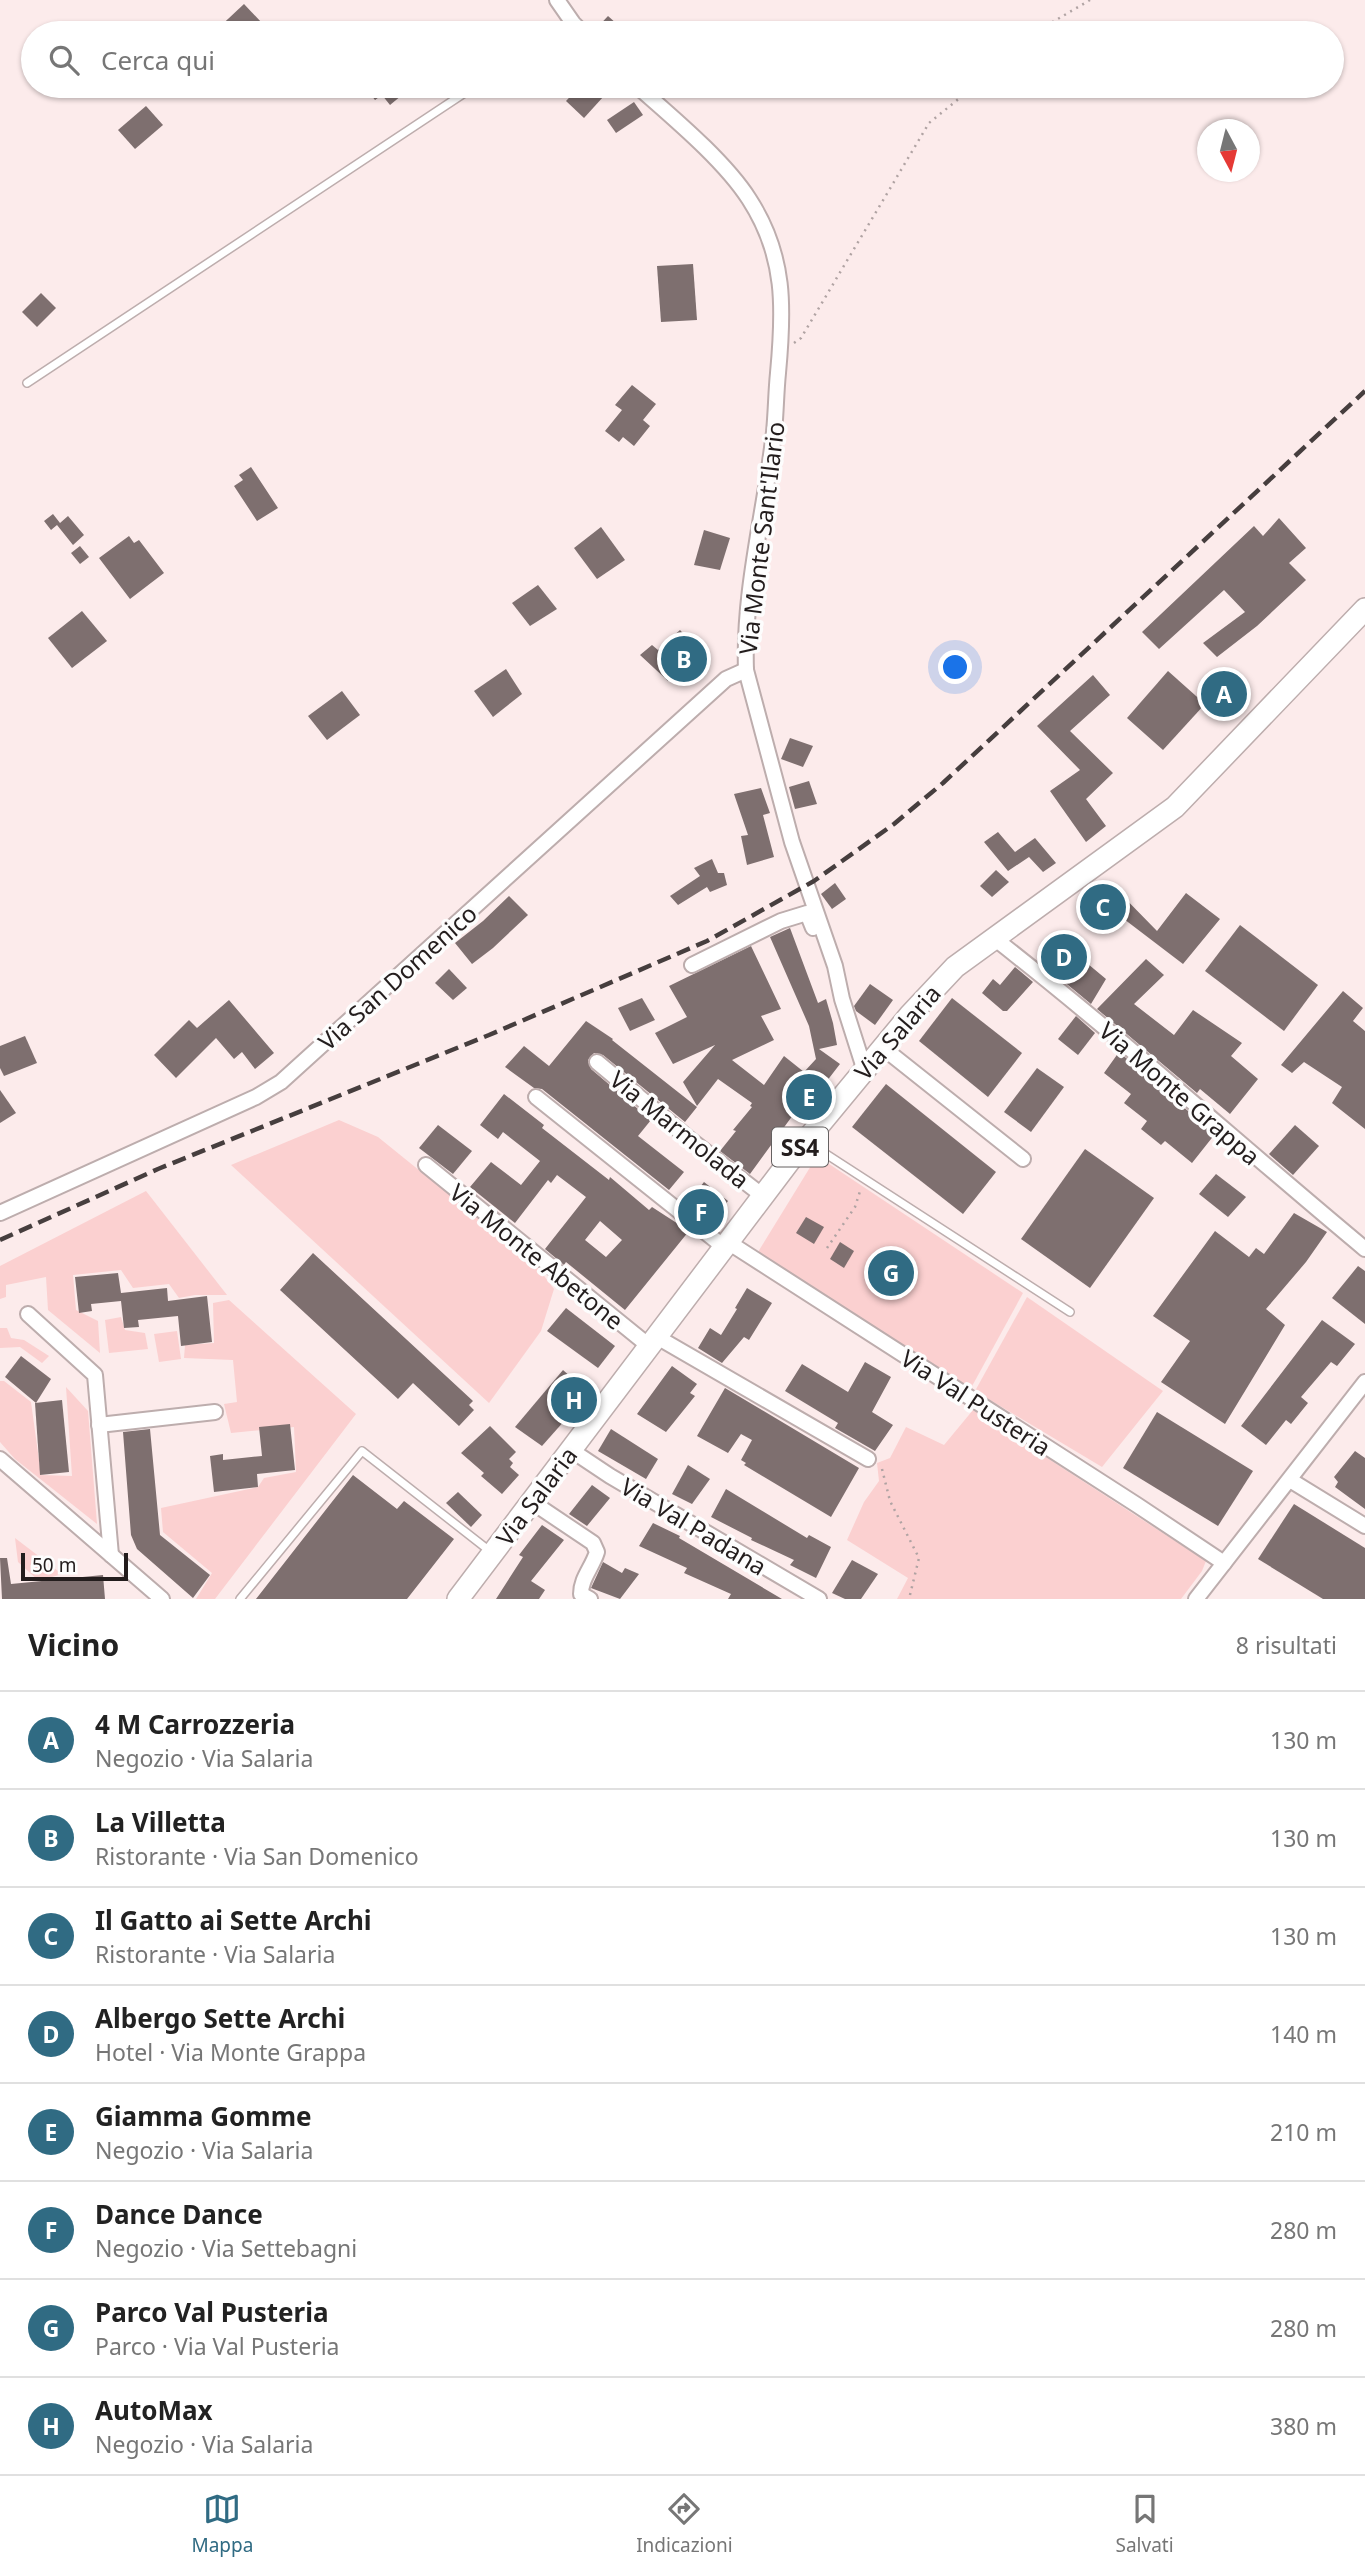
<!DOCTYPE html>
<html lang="it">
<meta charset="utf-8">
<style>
:root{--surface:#fff;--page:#f6f6f6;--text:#222;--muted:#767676;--line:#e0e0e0;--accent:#306b83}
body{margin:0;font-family:"Noto Sans",sans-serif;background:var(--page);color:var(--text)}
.compass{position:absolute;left:1197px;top:119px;width:63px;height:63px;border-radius:50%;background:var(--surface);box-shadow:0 2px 5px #0004;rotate:173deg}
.scale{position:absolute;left:21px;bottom:18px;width:107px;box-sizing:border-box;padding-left:7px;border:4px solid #231d1d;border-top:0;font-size:19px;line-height:24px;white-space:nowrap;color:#231d1d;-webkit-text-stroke:5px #fdfdfd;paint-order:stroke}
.you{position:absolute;left:956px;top:668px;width:24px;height:24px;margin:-18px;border:5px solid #fff;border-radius:50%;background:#1a73e8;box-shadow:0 0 0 10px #1a73e833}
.badge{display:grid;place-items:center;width:46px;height:46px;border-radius:50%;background:var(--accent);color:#fff;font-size:23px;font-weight:700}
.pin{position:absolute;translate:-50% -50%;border:4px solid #fff;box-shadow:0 2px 7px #0006}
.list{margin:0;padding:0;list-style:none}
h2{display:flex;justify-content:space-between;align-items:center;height:91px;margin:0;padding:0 28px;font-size:30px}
h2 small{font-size:23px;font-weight:400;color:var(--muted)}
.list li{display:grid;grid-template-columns:46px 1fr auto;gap:21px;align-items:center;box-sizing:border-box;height:98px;padding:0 28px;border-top:2px solid var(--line)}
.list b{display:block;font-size:26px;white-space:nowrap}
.list p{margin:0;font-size:23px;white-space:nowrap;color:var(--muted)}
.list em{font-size:23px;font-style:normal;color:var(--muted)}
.icon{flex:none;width:38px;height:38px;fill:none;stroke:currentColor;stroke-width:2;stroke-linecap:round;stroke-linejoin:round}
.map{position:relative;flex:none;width:1365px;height:1599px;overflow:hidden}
.search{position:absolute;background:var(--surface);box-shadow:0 2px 5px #0004;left:21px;right:21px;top:21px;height:77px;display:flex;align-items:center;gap:18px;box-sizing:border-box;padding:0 24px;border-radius:38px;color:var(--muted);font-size:26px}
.sheet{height:875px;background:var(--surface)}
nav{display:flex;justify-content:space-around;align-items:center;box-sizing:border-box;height:98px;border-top:2px solid var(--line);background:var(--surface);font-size:19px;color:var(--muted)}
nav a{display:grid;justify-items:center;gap:4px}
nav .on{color:var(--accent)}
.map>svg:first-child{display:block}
</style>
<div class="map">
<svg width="1365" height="1599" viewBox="0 0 1365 1599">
<rect width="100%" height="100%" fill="#fcebeb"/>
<g fill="#fbd0d0">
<polygon points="339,1120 378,1137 535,1264 554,1289 541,1331 489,1403 231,1165"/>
<polygon points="817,1156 1023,1293 971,1388 758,1252"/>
<polygon points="146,1191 227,1295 195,1295 179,1298 169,1284 133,1288 121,1270 73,1275 76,1310 98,1321 100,1353 48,1310 46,1277 6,1285 6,1297 0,1299 0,1266"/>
<polygon points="1027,1297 1163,1391 1102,1467 975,1391"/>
<polygon points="229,1300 356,1414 215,1599 196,1599 212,1573 163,1532 161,1508 258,1487 264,1478 296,1472 294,1427 231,1433 224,1404 237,1402 233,1360 184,1358 185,1345 214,1343 213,1303"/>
<polygon points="121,1317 125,1330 145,1333 148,1349 109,1353 105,1320"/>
<polygon points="0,1328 7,1328 11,1338 24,1340 49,1356 42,1363 20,1347 0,1348"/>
<polygon points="177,1331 181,1359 159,1362 154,1334"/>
<polygon points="0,1381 4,1381 31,1402 41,1475 72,1476 66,1387 88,1411 97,1524 15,1459 0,1442"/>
<polygon points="973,1410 1206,1561 1202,1571 1181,1599 897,1599 908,1578 847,1540 864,1502 879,1481 877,1463 890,1458 906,1427 944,1445"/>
<polygon points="15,1538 62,1574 39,1581 18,1562"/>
</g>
<g fill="#7e6f6f" fill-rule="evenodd">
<polygon points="244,4 262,23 250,33 213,33"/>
<polygon points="608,16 627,33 592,33"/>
<polygon points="364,86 413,86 390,105 382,95 375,100"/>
<polygon points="580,86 613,86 584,118 566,101"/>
<polygon points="634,102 643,115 616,133 607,120"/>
<polygon points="146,106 163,125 135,149 118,130"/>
<polygon points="693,264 697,320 661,322 657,266"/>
<polygon points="41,293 56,308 37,327 22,312"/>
<polygon points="632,385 656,404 643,420 650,426 634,446 623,437 619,442 605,431 622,410 615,405"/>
<polygon points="251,467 278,508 257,521 234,486 243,480 239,475"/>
<polygon points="53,514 60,523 68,516 84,535 73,545 57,525 51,530 44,521"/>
<polygon points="1279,518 1306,548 1289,563 1306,580 1257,626 1217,657 1203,643 1245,612 1224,590 1159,649 1142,632 1254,526 1263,536"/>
<polygon points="601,527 625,560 597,579 574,548"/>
<polygon points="704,530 730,538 720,570 694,565"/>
<polygon points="129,536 134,543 139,540 164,573 130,599 99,558"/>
<polygon points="80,546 89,557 80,564 71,553"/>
<polygon points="538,585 557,609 530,626 512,603"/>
<polygon points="82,611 107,641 72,668 48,638"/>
<polygon points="680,630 701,653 668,681 640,655 652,645 658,650"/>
<polygon points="506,669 522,694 493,717 474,691"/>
<polygon points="1168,671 1205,704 1163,750 1127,718"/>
<polygon points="1093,675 1110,695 1070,731 1113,773 1086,799 1106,826 1086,842 1050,791 1080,770 1037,726"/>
<polygon points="342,691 360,715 327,740 308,716"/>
<polygon points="790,738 813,746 803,767 781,759"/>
<polygon points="809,781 817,804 795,809 789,787"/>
<polygon points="761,788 770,813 763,815 774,857 747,865 741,836 748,835 734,794"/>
<polygon points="998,832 1015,852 1035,838 1056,863 1043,872 1029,857 1008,871 984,842"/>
<polygon points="712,859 718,873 724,873 727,885 710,892 707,887 678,905 670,896 700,876 694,868"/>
<polygon points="996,870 1009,882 992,897 980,886"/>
<polygon points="835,883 846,899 832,909 821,894"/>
<polygon points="1113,886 1157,931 1186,893 1220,919 1183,964 1120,916 1108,931 1087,917"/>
<polygon points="509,896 528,915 493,948 472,964 455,943 483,921"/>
<polygon points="1240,925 1318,985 1284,1031 1205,971"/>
<polygon points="790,928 818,1003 826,999 833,1023 837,1045 819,1049 840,1064 806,1108 801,1104 750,1174 720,1151 736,1131 733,1130 752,1107 750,1106 752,1103 718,1079 697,1106 683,1082 715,1045 673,1064 655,1033 687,1017 669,986 751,946 781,1009 761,1016 774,1040 732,1060 764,1085 784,1056 804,1072 816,1059 809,1026 770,937"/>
<polygon points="1070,932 1089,953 1082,959 1106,979 1091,1004 1039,961"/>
<polygon points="1146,959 1164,975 1134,1004 1174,1035 1193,1010 1242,1043 1231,1056 1258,1079 1230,1114 1200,1089 1197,1093 1097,1009"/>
<polygon points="1015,967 1033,982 1007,1011 1003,1011 982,993 993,979 1000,985"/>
<polygon points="449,969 467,988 453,1000 435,983"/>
<polygon points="870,984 893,1000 875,1025 856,1011 854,1006"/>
<polygon points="1343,991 1363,1008 1353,1021 1365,1031 1365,1129 1332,1103 1342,1087 1304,1062 1292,1073 1281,1065"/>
<polygon points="642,998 655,1020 630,1031 618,1008"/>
<polygon points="952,998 1022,1053 988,1097 919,1041"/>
<polygon points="229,1000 274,1053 255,1069 242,1052 234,1059 216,1038 176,1078 154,1055 189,1020 197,1028"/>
<polygon points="1076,1016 1095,1033 1078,1055 1058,1039"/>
<polygon points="586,1021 613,1039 612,1040 697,1107 685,1122 603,1055 594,1053 588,1060 591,1069 651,1120 638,1136 684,1172 669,1190 542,1089 534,1088 505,1067 524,1046 549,1066"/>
<polygon points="25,1036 37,1063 4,1076 0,1068 0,1046"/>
<polygon points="1119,1052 1215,1134 1192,1163 1165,1141 1161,1145 1141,1129 1147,1121 1124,1103 1131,1094 1104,1073"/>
<polygon points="1037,1068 1064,1087 1031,1132 1004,1112"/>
<polygon points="886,1084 996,1172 963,1214 852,1127"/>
<polygon points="0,1090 16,1113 0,1123"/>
<path d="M504 1094 544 1125 542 1128 609 1180 610 1177 649 1210 652 1207 689 1231 625 1310 566 1262 564 1265 545 1249 586 1197 557 1175 551 1183 548 1180 515 1223 470 1187 491 1162 521 1185 540 1161 503 1132 498 1139 480 1125ZM600 1221 622 1240 606 1257 585 1240Z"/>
<polygon points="438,1125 472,1151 453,1174 419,1148"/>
<polygon points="1295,1125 1319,1146 1293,1175 1269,1154"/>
<polygon points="1085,1149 1154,1198 1090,1288 1021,1239"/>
<polygon points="1216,1174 1246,1197 1228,1217 1199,1194"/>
<polygon points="704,1182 728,1201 710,1223 686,1205"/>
<polygon points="1294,1213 1327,1232 1306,1262 1266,1309 1285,1325 1225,1424 1161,1382 1190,1341 1153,1316 1215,1231 1249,1257 1256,1248 1264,1254"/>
<polygon points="806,1217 824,1227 814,1244 796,1233"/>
<polygon points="840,1242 854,1251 844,1268 830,1259"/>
<polygon points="313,1253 473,1401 469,1405 474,1410 459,1426 413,1383 398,1399 280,1290"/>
<polygon points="1358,1266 1365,1271 1365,1324 1332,1298"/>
<polygon points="118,1273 121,1293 167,1288 168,1301 207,1296 212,1342 181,1346 178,1316 138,1320 139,1327 124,1328 121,1301 91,1304 92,1311 79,1313 75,1277"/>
<polygon points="747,1288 772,1303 749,1340 744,1337 722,1363 698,1348 710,1328 721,1335 737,1309 735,1308"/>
<polygon points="566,1308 615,1346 598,1368 547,1331"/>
<polygon points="1322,1320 1355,1344 1337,1366 1331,1362 1301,1397 1308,1403 1291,1424 1286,1420 1266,1445 1241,1426"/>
<polygon points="21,1356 51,1379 36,1403 5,1377"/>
<polygon points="865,1362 891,1377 872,1412 893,1425 875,1451 835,1428 838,1423 785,1391 802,1364 848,1392"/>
<polygon points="672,1366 697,1384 690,1393 695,1396 666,1432 637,1414"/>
<polygon points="563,1370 589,1393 542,1446 515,1427"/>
<polygon points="725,1388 859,1468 831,1517 744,1465 746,1463 741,1460 752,1440 741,1434 728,1453 697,1436"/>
<polygon points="62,1400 69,1472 40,1475 35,1403"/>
<polygon points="1157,1412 1253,1471 1218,1526 1123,1468"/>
<polygon points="290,1424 295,1470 257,1474 258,1487 214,1492 210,1456 223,1454 223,1460 262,1456 259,1427"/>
<polygon points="490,1426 516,1452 509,1459 513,1463 510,1467 519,1475 502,1494 481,1476 484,1473 461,1453"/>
<polygon points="150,1429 160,1535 210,1575 193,1598 137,1549 131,1535 123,1432"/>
<polygon points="611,1429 658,1459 646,1479 598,1451"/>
<polygon points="1355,1451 1365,1458 1365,1509 1335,1487 1338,1482 1334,1477"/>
<polygon points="688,1465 710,1479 692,1504 672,1494"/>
<polygon points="353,1475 397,1509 404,1501 454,1539 407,1599 256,1599"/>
<polygon points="592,1485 610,1498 587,1526 569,1514"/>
<polygon points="726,1489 807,1538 809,1535 831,1547 816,1578 790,1565 794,1560 751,1540 752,1538 711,1517"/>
<polygon points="458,1492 482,1515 471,1527 446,1503"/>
<polygon points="1294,1504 1365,1548 1365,1599 1323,1599 1258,1559"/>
<polygon points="653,1523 680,1536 679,1538 782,1599 728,1599 731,1594 684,1573 687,1568 639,1546"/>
<polygon points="542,1525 564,1540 531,1581 545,1590 539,1599 496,1599 523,1557 519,1555"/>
<polygon points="0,1558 7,1558 11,1584 103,1575 105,1599 2,1599"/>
<polygon points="852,1560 878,1574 861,1599 845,1599 832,1593"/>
<polygon points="603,1562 622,1573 625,1568 639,1574 620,1599 591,1588"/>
</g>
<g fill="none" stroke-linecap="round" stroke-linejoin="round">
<g stroke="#bdadad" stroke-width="10">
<g id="lane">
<polyline points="557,33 573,23"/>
<polyline points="27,383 475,86"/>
<polyline points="809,1143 1070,1312"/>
<polyline points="240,1599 362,1451 491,1552"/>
</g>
</g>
<g stroke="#bdadad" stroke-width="18">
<g id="street">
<polyline points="557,0 573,23 583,33"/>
<path d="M637 86C672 117 724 160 749 199 786 256 784 309 778 373 776 393 776 412 774 432 765 511 743 590 746 670L792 842 835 966 842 999 864 1068"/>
<path d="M994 938C1122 1038 1241 1146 1365 1249"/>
<polyline points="692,965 781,921 807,913 813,928"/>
<polyline points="882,1047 1023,1159"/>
<polyline points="597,1062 687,1137 763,1196"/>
<polyline points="536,1097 724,1247"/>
<polyline points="426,1165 649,1346"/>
<polyline points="0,1213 256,1097 281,1082 726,679 746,670"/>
<polyline points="728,1242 1137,1505 1224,1563"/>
<polyline points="28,1314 95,1375 111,1555"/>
<polyline points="657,1337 868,1459"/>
<polyline points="99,1425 215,1412"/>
<polyline points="571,1450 610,1476 819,1599"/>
<polyline points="0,1459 162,1599"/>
<polyline points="1290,1480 1365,1526"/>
<path d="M532 1502 593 1543 597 1552C592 1568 581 1578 581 1594L590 1599"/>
<polyline points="1196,1599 1365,1382"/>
</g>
</g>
<g stroke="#bdadad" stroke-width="24">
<polyline id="primary" points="458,1599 791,1159 910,1015 955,967 1175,807 1365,609"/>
</g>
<g stroke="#b0a3a3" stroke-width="2.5" stroke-dasharray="2 5" stroke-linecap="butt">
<polyline points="1034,33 1090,0"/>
<polyline points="794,343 801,338 929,123 961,97 970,86"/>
<polyline points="827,1248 855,1207 861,1188"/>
<polyline points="882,1469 890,1501 919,1558 909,1599"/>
</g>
<use href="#lane" stroke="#fff" stroke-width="7"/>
<use href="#street" stroke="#fff" stroke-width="14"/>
<use href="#primary" stroke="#fff" stroke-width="21"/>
<polyline stroke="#463e3e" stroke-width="4.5" stroke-dasharray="14 7" stroke-linecap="butt" points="0,1240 158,1169 489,1035 707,941 814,881 894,824 943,783 1365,391"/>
</g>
<g text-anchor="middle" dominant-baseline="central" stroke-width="7" stroke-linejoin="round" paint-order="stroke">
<rect fill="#fdfdfd" stroke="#646060" stroke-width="2" x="772" y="1127.5" width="56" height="39" rx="5"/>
<g font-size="23" font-weight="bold" fill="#231d1d">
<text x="800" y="1147">SS4</text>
</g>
<g font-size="24" fill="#231d1d" stroke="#fdfdfd">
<text transform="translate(761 538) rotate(-83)">Via Monte Sant'Ilario</text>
<text transform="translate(397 977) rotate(-42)">Via San Domenico</text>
<text transform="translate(897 1032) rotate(-49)">Via Salaria</text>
<text transform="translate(1180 1093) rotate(41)">Via Monte Grappa</text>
<text transform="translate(680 1129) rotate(39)">Via Marmolada</text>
<text transform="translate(537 1256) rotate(39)">Via Monte Abetone</text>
<text transform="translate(976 1402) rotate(33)">Via Val Pusteria</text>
<text transform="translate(536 1496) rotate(-53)">Via Salaria</text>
<text transform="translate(694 1526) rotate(31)">Via Val Padana</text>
</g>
</g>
</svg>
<svg class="compass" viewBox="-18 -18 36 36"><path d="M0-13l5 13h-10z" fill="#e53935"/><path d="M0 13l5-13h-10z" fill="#767676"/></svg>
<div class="scale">50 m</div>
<div class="you"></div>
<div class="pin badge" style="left:1224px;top:694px">A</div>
<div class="pin badge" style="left:684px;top:659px">B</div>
<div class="pin badge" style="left:1103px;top:907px">C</div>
<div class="pin badge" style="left:1064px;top:957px">D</div>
<div class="pin badge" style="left:809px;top:1097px">E</div>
<div class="pin badge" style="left:701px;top:1212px">F</div>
<div class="pin badge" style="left:891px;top:1273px">G</div>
<div class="pin badge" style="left:574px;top:1400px">H</div>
<div class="search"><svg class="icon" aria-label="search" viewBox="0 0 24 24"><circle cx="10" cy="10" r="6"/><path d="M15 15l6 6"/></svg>Cerca qui</div>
</div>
<section class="sheet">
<h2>Vicino<small>8 risultati</small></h2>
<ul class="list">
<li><span class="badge">A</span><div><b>4 M Carrozzeria</b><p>Negozio · Via Salaria</p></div><em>130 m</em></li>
<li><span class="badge">B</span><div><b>La Villetta</b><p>Ristorante · Via San Domenico</p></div><em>130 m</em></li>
<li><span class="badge">C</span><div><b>Il Gatto ai Sette Archi</b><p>Ristorante · Via Salaria</p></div><em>130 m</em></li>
<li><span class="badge">D</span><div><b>Albergo Sette Archi</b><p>Hotel · Via Monte Grappa</p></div><em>140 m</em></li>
<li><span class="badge">E</span><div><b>Giamma Gomme</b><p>Negozio · Via Salaria</p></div><em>210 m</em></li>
<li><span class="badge">F</span><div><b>Dance Dance</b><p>Negozio · Via Settebagni</p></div><em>280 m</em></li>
<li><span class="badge">G</span><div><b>Parco Val Pusteria</b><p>Parco · Via Val Pusteria</p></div><em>280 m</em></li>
<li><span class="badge">H</span><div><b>AutoMax</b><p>Negozio · Via Salaria</p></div><em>380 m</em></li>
</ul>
</section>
<nav>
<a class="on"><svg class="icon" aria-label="map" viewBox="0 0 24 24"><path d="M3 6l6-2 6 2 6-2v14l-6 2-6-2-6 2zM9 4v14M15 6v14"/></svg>Mappa</a>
<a><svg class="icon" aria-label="directions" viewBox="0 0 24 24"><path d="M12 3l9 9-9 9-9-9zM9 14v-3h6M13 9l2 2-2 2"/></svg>Indicazioni</a>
<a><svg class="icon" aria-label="saved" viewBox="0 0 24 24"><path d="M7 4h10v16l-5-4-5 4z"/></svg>Salvati</a>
</nav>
